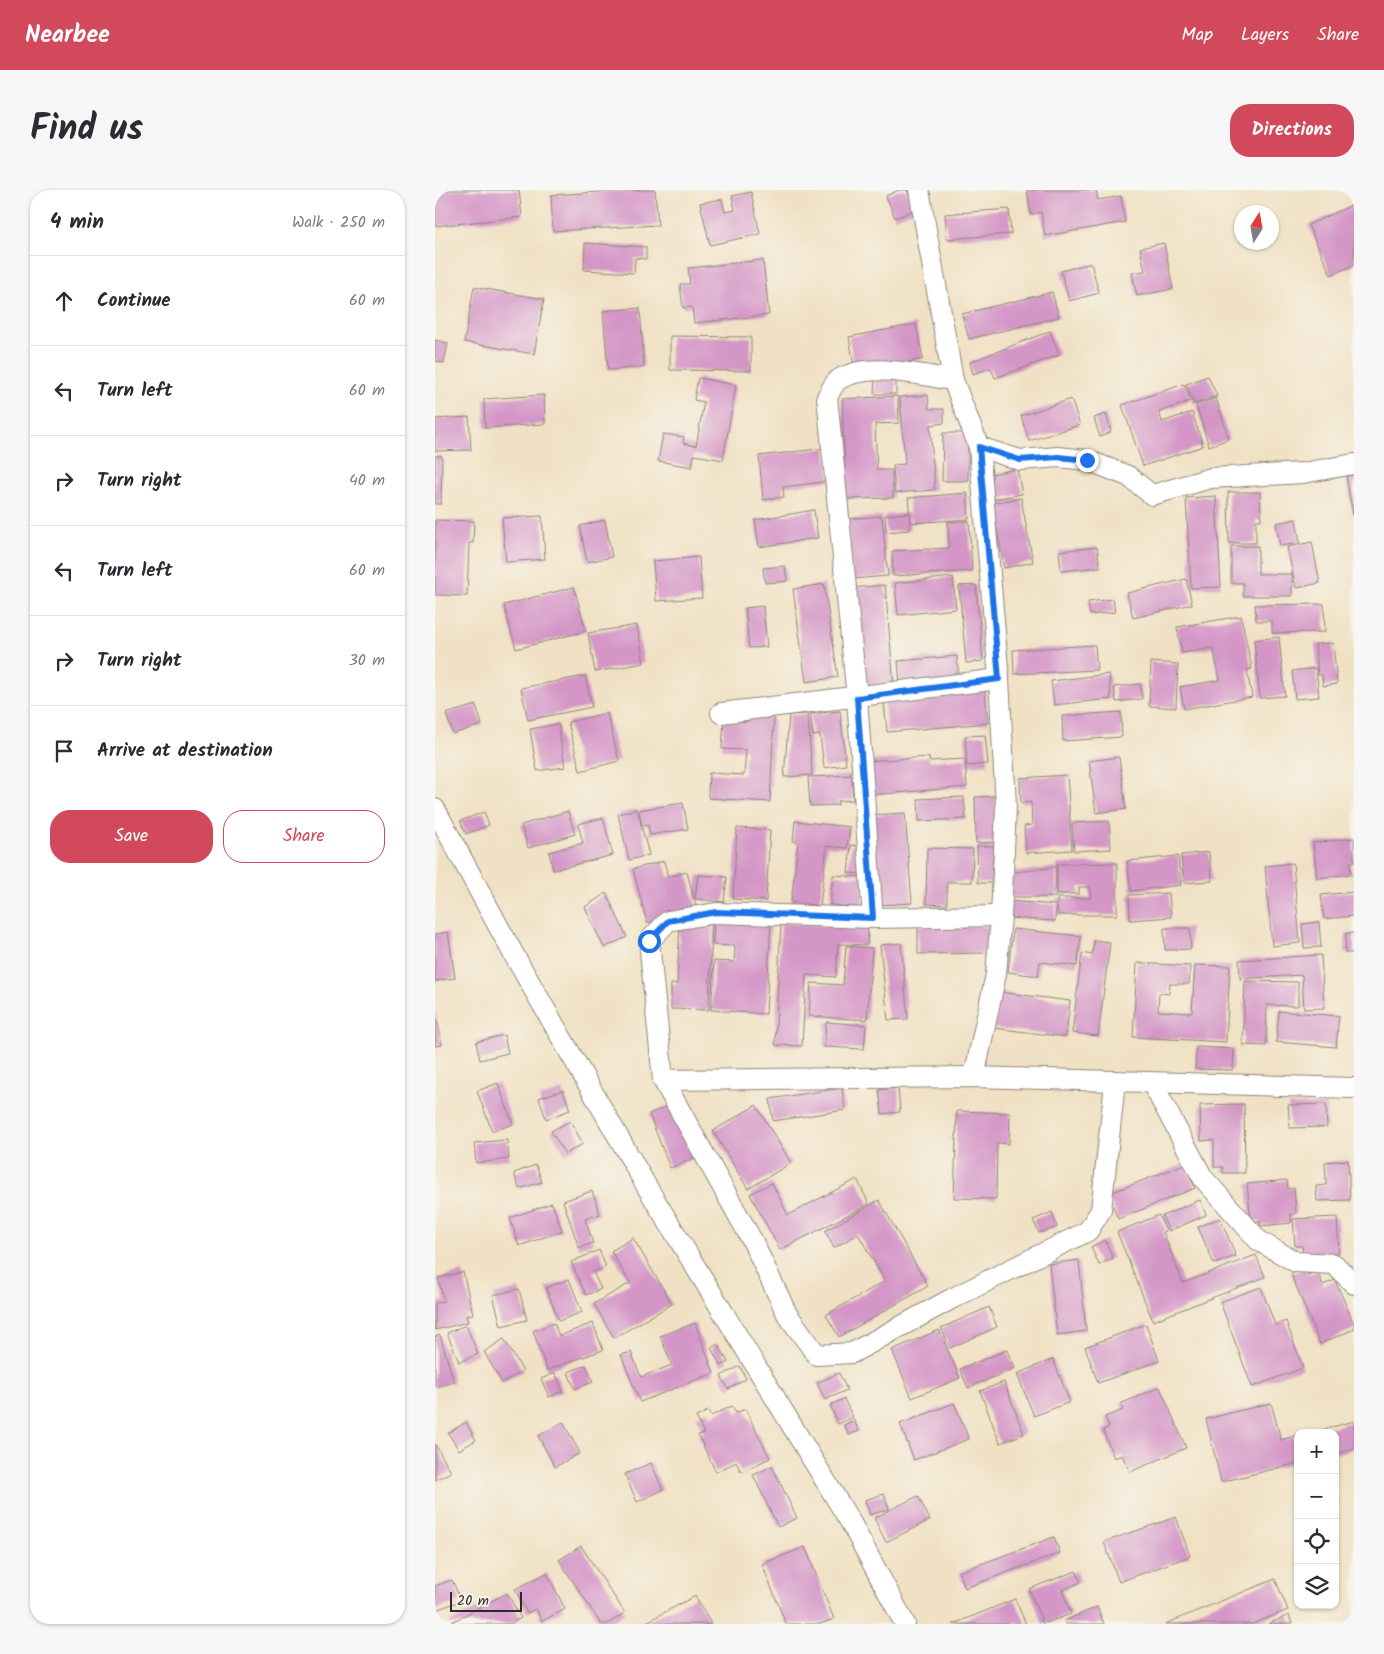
<!DOCTYPE html>
<meta charset="utf-8">
<style>
:root{--surface:#fff;--page:#f7f7f7;--text:#2b2b33;--muted:#7c7c81;--line:#e1e1e2;--accent:#d1495b}
body{margin:0;font-family:Kalam,sans-serif;background:var(--page);color:var(--text)}
.controls{position:absolute;right:15px;bottom:15px;display:grid;overflow:hidden;border-radius:10px;box-shadow:0 1px 4px #0004}
.controls button{width:45px;height:45px;display:grid;place-items:center;padding:0;border:0;border-bottom:1px solid var(--line);background:var(--surface);color:var(--text);font:25px sans-serif}
.compass{position:absolute;left:799px;top:15px;width:45px;height:45px;border-radius:50%;background:var(--surface);box-shadow:0 1px 4px #0004;rotate:11deg}
.scale{position:absolute;left:15px;bottom:12px;width:72px;box-sizing:border-box;padding-left:5px;border:2px solid #2b2b2b;border-top:0;font-size:14px;line-height:18px;white-space:nowrap;color:#2b2b2b;-webkit-text-stroke:4px #f7f3e8;paint-order:stroke}
.stop{position:absolute;width:15px;height:15px;margin:-11px;border:4px solid #1a73e8;border-radius:50%;background:#fff}
.stop.end{background:#1a73e8;border-color:#fff;box-shadow:0 1px 5px #0008}
.list{margin:0;padding:0;list-style:none}
h2{display:flex;justify-content:space-between;align-items:center;height:65px;margin:0;padding:0 20px;font-size:21px}
h2 small{font-size:16px;font-weight:400;color:var(--muted)}
.list li{display:grid;grid-template-columns:32px 1fr auto;gap:15px;align-items:center;box-sizing:border-box;height:90px;padding:0 20px;border-top:1px solid var(--line)}
.list b{display:block;font-size:19px;white-space:nowrap}
.list em{font-size:16px;font-style:normal;color:var(--muted)}
.actions{display:flex;gap:10px;padding:15px 20px}
.actions a{flex:1;padding:11px 0;border:1px solid var(--accent);border-radius:20px;text-align:center;font-size:18px;color:var(--accent)}
.actions .main{background:var(--accent);color:#fff}
.icon{flex:none;width:28px;height:28px;fill:none;stroke:currentColor;stroke-width:2;stroke-linecap:round;stroke-linejoin:round}
.map{position:relative;flex:none;width:919px;height:1434px;overflow:hidden;border-radius:20px}
header{display:flex;align-items:center;gap:30px;box-sizing:border-box;height:70px;padding:0 25px;background:var(--accent);color:#fff}
header strong{font-size:24px}
nav{display:flex;gap:28px;margin-inline-start:auto;font-size:18px}
.intro{display:flex;align-items:center;justify-content:space-between;box-sizing:border-box;height:120px;padding:0 30px}
h1{margin:0;font-size:35px}
.button{padding:12px 22px;border-radius:20px;background:var(--accent);color:#fff;font-size:18px;font-weight:700}
main{display:flex;gap:30px;padding:0 30px}
aside{flex:1;background:var(--surface);border-radius:20px;box-shadow:0 1px 4px #0004}
.map>svg:first-child{display:block}
</style>
<header>
<strong>Nearbee</strong>
<nav><a>Map</a><a>Layers</a><a>Share</a></nav>
</header>
<div class="intro"><h1>Find us</h1><a class="button">Directions</a></div>
<main>
<aside>
<h2>4 min<small>Walk · 250 m</small></h2>
<ul class="list">
<li><svg class="icon" aria-label="ahead" viewBox="0 0 24 24"><path d="M12 20V5M6 11l6-6 6 6"/></svg><div><b>Continue</b></div><em>60 m</em></li>
<li><svg class="icon" aria-label="left" viewBox="0 0 24 24"><path d="M17 20v-9H6M10 6l-5 5 5 5"/></svg><div><b>Turn left</b></div><em>60 m</em></li>
<li><svg class="icon" aria-label="right" viewBox="0 0 24 24"><path d="M7 20v-9h11M14 6l5 5-5 5"/></svg><div><b>Turn right</b></div><em>40 m</em></li>
<li><svg class="icon" aria-label="left" viewBox="0 0 24 24"><path d="M17 20v-9H6M10 6l-5 5 5 5"/></svg><div><b>Turn left</b></div><em>60 m</em></li>
<li><svg class="icon" aria-label="right" viewBox="0 0 24 24"><path d="M7 20v-9h11M14 6l5 5-5 5"/></svg><div><b>Turn right</b></div><em>30 m</em></li>
<li><svg class="icon" aria-label="arrive" viewBox="0 0 24 24"><path d="M6 21V4h12l-3 4 3 4H6"/></svg><div><b>Arrive at destination</b></div></li>
</ul>
<div class="actions"><a class="main">Save</a><a>Share</a></div>
</aside>
<div class="map">
<svg width="919" height="1434" viewBox="0 0 919 1434">
<rect width="100%" height="100%" fill="#f7f3e8"/>
<filter id="ink" filterUnits="userSpaceOnUse"><feTurbulence type="fractalNoise" baseFrequency=".02" numOctaves="2"/><feDisplacementMap in="SourceGraphic" scale="10" xChannelSelector="R" yChannelSelector="G"/><feConvolveMatrix kernelMatrix="1 2 1 2 8 2 1 2 1" color-interpolation-filters="sRGB"/></filter>
<filter id="wash" filterUnits="userSpaceOnUse"><feTurbulence type="fractalNoise" baseFrequency=".0096" numOctaves="4" result="noise"/><feDisplacementMap in="SourceGraphic" scale="20" xChannelSelector="R" yChannelSelector="G"/><feGaussianBlur stdDeviation="1.12" result="paint"/><feColorMatrix in="noise" values="0 0 0 0 0 0 0 0 0 0 0 0 0 0 0 0 0 1.4 0 .05"/><feComposite in="paint" operator="in"/></filter>
<g filter="url(#wash)">
<rect width="100%" height="100%" fill="#f0e1c4"/>
<g id="blocks">
<g fill="#d496c7">
<polygon points="0,0 84,0 87,27 0,36"/>
<polygon points="197,0 220,0 223,35 118,41 116,5"/>
<polygon points="464,0 472,0 480,20 460,28 451,6"/>
<polygon points="592,0 661,0 663,10 686,6 690,32 610,46 606,22 596,25"/>
<polygon points="316,2 325,44 275,55 265,13 287,9 290,22 300,20 297,6"/>
<polygon points="919,14 919,75 896,85 873,35"/>
<polygon points="574,19 576,44 512,49 510,24"/>
<polygon points="150,53 211,57 211,69 200,68 199,83 149,80"/>
<polygon points="729,53 738,99 702,106 697,83 710,81 705,58"/>
<polygon points="328,70 334,125 259,133 257,117 248,118 245,94 255,94 253,78"/>
<polygon points="656,73 664,103 634,111 626,81"/>
<polygon points="39,97 109,109 99,164 29,152"/>
<polygon points="617,102 624,127 534,149 527,124"/>
<polygon points="205,118 209,177 173,180 168,121"/>
<polygon points="481,134 488,169 420,182 414,147"/>
<polygon points="615,141 624,165 560,188 556,178 538,184 535,172"/>
<polygon points="235,146 316,147 316,181 235,180"/>
<polygon points="0,150 13,153 9,173 0,171"/>
<polygon points="440,186 461,187 461,204 439,204"/>
<polygon points="773,186 782,206 759,214 751,194"/>
<polygon points="263,188 301,195 288,270 259,265 257,277 223,271 228,244 249,247 248,253 261,256 269,212 259,210"/>
<polygon points="749,194 755,211 724,222 727,232 757,222 768,256 708,276 687,215"/>
<polygon points="109,205 110,234 50,238 49,209"/>
<polygon points="493,205 494,219 509,219 509,233 495,235 500,300 460,303 458,275 470,274 465,207"/>
<polygon points="463,206 464,233 440,234 442,280 457,280 458,308 411,309 407,209"/>
<polygon points="781,208 794,249 774,256 761,215"/>
<polygon points="636,209 645,235 594,251 586,226"/>
<polygon points="671,224 676,242 665,247 659,228"/>
<polygon points="34,227 36,260 0,261 0,229"/>
<polygon points="508,243 533,243 533,291 507,291"/>
<polygon points="391,258 395,291 348,297 349,307 328,310 324,266"/>
<polygon points="0,266 7,266 6,314 0,314"/>
<polygon points="582,279 587,304 555,310 551,285"/>
<polygon points="919,285 919,325 918,325 911,286"/>
<polygon points="793,302 825,302 826,330 821,330 821,353 794,353"/>
<polygon points="532,303 534,329 476,333 473,308"/>
<polygon points="781,306 786,397 756,398 751,308"/>
<polygon points="586,308 598,372 569,378 557,313"/>
<polygon points="379,320 383,348 324,357 320,330"/>
<polygon points="474,323 475,340 451,342 450,325"/>
<polygon points="107,326 110,369 71,372 67,328"/>
<polygon points="447,326 453,386 418,389 412,329"/>
<polygon points="861,329 865,353 845,356 841,333"/>
<polygon points="0,330 39,331 38,353 34,353 32,406 0,405"/>
<polygon points="170,330 177,367 152,372 145,336"/>
<polygon points="534,331 537,381 458,386 457,361 514,358 513,332"/>
<polygon points="877,352 885,393 861,398 852,357"/>
<polygon points="796,356 823,356 823,384 857,384 857,406 808,406 808,393 796,393"/>
<polygon points="662,357 665,377 626,381 624,361"/>
<polygon points="264,367 267,408 221,411 218,371"/>
<polygon points="350,376 352,391 330,393 328,378"/>
<polygon points="518,387 521,419 463,425 460,393"/>
<polygon points="751,389 757,414 698,428 692,403"/>
<polygon points="389,394 403,487 371,492 358,399"/>
<polygon points="450,395 459,495 425,498 416,398"/>
<polygon points="541,395 548,471 531,473 524,396"/>
<polygon points="139,397 151,441 81,459 69,415"/>
<polygon points="678,409 680,422 655,425 653,412"/>
<polygon points="889,414 890,442 837,443 837,431 821,431 820,415"/>
<polygon points="328,416 332,457 314,458 310,418"/>
<polygon points="806,426 817,479 812,480 817,507 749,519 745,497 785,490 778,458 747,463 742,437"/>
<polygon points="202,435 209,473 160,482 153,443"/>
<polygon points="844,447 850,506 825,508 819,450"/>
<polygon points="898,453 902,494 888,496 887,485 883,485 880,454"/>
<polygon points="660,455 662,480 579,484 578,460"/>
<polygon points="522,466 524,490 465,495 463,471"/>
<polygon points="716,472 743,474 741,518 714,516"/>
<polygon points="881,478 884,507 860,509 857,481"/>
<polygon points="674,484 676,509 619,515 616,491"/>
<polygon points="150,486 157,517 93,530 86,498"/>
<polygon points="705,494 707,509 681,512 679,497"/>
<polygon points="550,501 553,533 452,542 449,511"/>
<polygon points="41,515 47,535 18,544 11,524"/>
<polygon points="405,521 411,575 389,578 385,545 378,546 375,524"/>
<polygon points="686,522 687,547 628,551 627,526"/>
<polygon points="172,523 184,571 145,581 133,532"/>
<polygon points="373,524 377,585 349,587 354,525"/>
<polygon points="312,527 339,528 335,612 273,608 274,583 309,585 311,560 287,559 289,530 312,532"/>
<polygon points="123,534 130,577 102,581 95,539"/>
<polygon points="550,545 553,574 532,576 530,546"/>
<polygon points="494,567 494,571 530,569 532,597 435,605 432,571"/>
<polygon points="684,567 691,619 661,623 654,571"/>
<polygon points="417,585 418,610 403,611 403,615 375,616 373,587"/>
<polygon points="632,585 637,660 591,663 589,636 597,635 596,612 586,613 585,588"/>
<polygon points="561,606 562,652 541,653 540,607"/>
<polygon points="529,607 531,629 484,631 483,609"/>
<polygon points="248,613 253,639 215,645 213,635 207,636 204,620"/>
<polygon points="202,619 214,665 194,670 183,624"/>
<polygon points="133,621 140,644 93,658 86,635"/>
<polygon points="49,622 54,635 31,644 25,631"/>
<polygon points="470,623 477,713 444,715 437,625"/>
<polygon points="168,628 178,665 118,680 114,662 148,653 143,634"/>
<polygon points="360,631 415,637 412,658 392,656 385,716 356,712 363,652 358,651"/>
<polygon points="674,631 676,659 639,661 637,633"/>
<polygon points="302,638 335,640 331,711 298,709"/>
<polygon points="919,648 919,672 915,672 916,684 882,688 878,653"/>
<polygon points="416,655 429,657 426,684 413,683"/>
<polygon points="542,656 560,656 562,693 543,693"/>
<polygon points="492,658 538,659 537,692 512,692 512,715 491,714"/>
<polygon points="774,662 777,691 749,693 746,665"/>
<polygon points="743,666 746,695 696,701 692,671"/>
<polygon points="229,671 233,687 252,682 262,720 212,733 198,679"/>
<polygon points="682,673 682,725 623,725 622,708 655,708 655,697 644,697 644,704 622,704 622,674"/>
<polygon points="858,673 865,753 837,756 830,676"/>
<polygon points="621,677 621,707 572,707 573,683"/>
<polygon points="263,685 292,687 289,712 260,709"/>
<polygon points="398,685 429,687 427,718 395,715"/>
<polygon points="919,702 919,726 889,729 886,705"/>
<polygon points="171,703 192,747 169,758 150,717"/>
<polygon points="734,703 736,727 695,730 694,705"/>
<polygon points="574,711 621,715 620,731 572,728"/>
<polygon points="279,727 336,730 331,824 276,820 279,771 299,772 300,756 278,755"/>
<polygon points="245,731 277,733 274,820 236,819 236,794 242,794"/>
<polygon points="884,732 886,757 869,758 867,734"/>
<polygon points="346,733 433,738 432,755 403,754 401,787 371,785 367,856 340,855"/>
<polygon points="483,736 559,736 559,763 483,764"/>
<polygon points="729,738 755,738 756,759 730,760"/>
<polygon points="578,739 646,746 642,776 605,772 603,786 573,782"/>
<polygon points="13,742 20,788 0,791 0,744"/>
<polygon points="911,743 919,743 919,763 910,763"/>
<polygon points="659,750 675,752 663,846 637,843 647,763 657,765"/>
<polygon points="466,753 473,829 453,830 445,755"/>
<polygon points="411,756 437,758 432,830 374,826 376,793 408,795"/>
<polygon points="886,765 889,818 869,819 867,785 805,789 804,770"/>
<polygon points="702,773 755,776 754,794 735,794 734,804 724,803 723,821 757,823 760,775 795,776 791,852 698,847"/>
<polygon points="810,791 863,792 863,816 832,815 831,856 808,855"/>
<polygon points="564,802 635,811 631,847 559,838"/>
<polygon points="844,821 904,826 901,857 841,852"/>
<polygon points="0,822 7,855 0,856"/>
<polygon points="391,832 431,835 429,859 389,857"/>
<polygon points="69,845 73,863 45,870 41,852"/>
<polygon points="761,857 799,859 798,880 760,879"/>
<polygon points="63,893 78,934 57,941 42,901"/>
<polygon points="407,898 410,920 338,931 335,909"/>
<polygon points="463,898 465,922 447,924 444,900"/>
<polygon points="128,900 135,920 111,929 104,908"/>
<polygon points="237,914 259,968 235,978 214,924"/>
<polygon points="809,914 810,983 788,983 788,977 779,977 779,950 766,951 765,915"/>
<polygon points="891,914 892,937 855,938 853,915"/>
<polygon points="321,915 356,973 313,999 278,941"/>
<polygon points="522,921 575,923 574,954 562,953 561,1009 519,1008"/>
<polygon points="135,931 148,954 130,964 116,941"/>
<polygon points="72,950 74,969 41,973 39,953"/>
<polygon points="913,970 915,1010 882,1011 881,996 891,995 890,972"/>
<polygon points="750,974 760,998 683,1029 673,1004"/>
<polygon points="101,975 107,992 84,999 79,983"/>
<polygon points="422,989 434,1014 345,1060 315,1004 337,993 353,1025"/>
<polygon points="852,990 853,999 859,998 861,1024 856,1024 856,1033 826,1036 825,1031 816,1032 812,994"/>
<polygon points="157,1001 165,1024 150,1029 158,1053 144,1058 128,1011"/>
<polygon points="444,1010 493,1096 404,1147 391,1125 450,1091 423,1044 399,1058 390,1041"/>
<polygon points="765,1010 771,1025 734,1041 727,1026"/>
<polygon points="117,1013 127,1041 84,1056 75,1028"/>
<polygon points="617,1022 622,1037 604,1043 598,1030"/>
<polygon points="724,1025 731,1041 728,1042 748,1093 821,1065 830,1087 718,1131 682,1042"/>
<polygon points="902,1027 904,1063 868,1065 867,1056 860,1056 858,1029"/>
<polygon points="785,1028 801,1066 779,1074 763,1037"/>
<polygon points="198,1048 237,1114 179,1148 159,1114 195,1093 176,1061"/>
<polygon points="670,1050 678,1068 664,1075 656,1057"/>
<polygon points="164,1060 171,1077 158,1082 166,1099 151,1105 136,1072"/>
<polygon points="644,1070 651,1141 622,1145 614,1074"/>
<polygon points="871,1078 873,1085 882,1081 888,1095 900,1090 919,1134 919,1139 885,1154 856,1084"/>
<polygon points="28,1082 38,1124 31,1126 33,1132 0,1140 0,1113 9,1111 3,1088"/>
<polygon points="134,1089 147,1122 124,1131 111,1098"/>
<polygon points="826,1097 840,1135 851,1131 868,1178 817,1197 785,1112"/>
<polygon points="84,1099 92,1130 66,1136 58,1105"/>
<polygon points="554,1117 562,1137 515,1158 506,1138"/>
<polygon points="119,1133 124,1146 158,1133 168,1160 112,1180 98,1141"/>
<polygon points="260,1133 279,1183 205,1212 186,1165 196,1162 206,1187 237,1175 225,1146"/>
<polygon points="711,1134 724,1171 663,1193 650,1157"/>
<polygon points="31,1135 43,1164 24,1172 12,1143"/>
<polygon points="504,1140 525,1188 477,1208 457,1160"/>
<polygon points="5,1145 19,1192 0,1197 0,1147"/>
<polygon points="69,1149 88,1181 67,1193 49,1162"/>
<polygon points="283,1154 293,1172 286,1176 276,1158"/>
<polygon points="572,1160 580,1178 533,1198 525,1179"/>
<polygon points="618,1169 635,1212 599,1226 582,1184"/>
<polygon points="151,1175 158,1192 140,1199 133,1182"/>
<polygon points="305,1176 311,1189 293,1199 286,1186"/>
<polygon points="120,1183 128,1201 114,1207 106,1189"/>
<polygon points="404,1183 412,1200 390,1210 382,1193"/>
<polygon points="569,1192 589,1244 565,1253 545,1201"/>
<polygon points="725,1197 751,1258 695,1282 687,1265 679,1268 668,1240 674,1237 670,1227 688,1220 685,1214"/>
<polygon points="409,1209 418,1227 403,1234 395,1215"/>
<polygon points="519,1213 534,1249 479,1270 465,1234"/>
<polygon points="836,1213 846,1250 863,1245 863,1273 786,1292 771,1229"/>
<polygon points="297,1216 301,1223 310,1219 335,1268 306,1282 301,1272 281,1282 263,1245 269,1243 261,1227 273,1221 276,1226"/>
<polygon points="419,1230 424,1241 414,1245 409,1235"/>
<polygon points="919,1231 919,1259 900,1264 900,1243 876,1243"/>
<polygon points="31,1232 41,1250 24,1260 13,1243"/>
<polygon points="128,1232 145,1263 120,1277 103,1246"/>
<polygon points="0,1254 16,1282 0,1290"/>
<polygon points="216,1273 228,1300 202,1312 190,1284"/>
<polygon points="337,1276 362,1328 343,1337 318,1285"/>
<polygon points="449,1304 454,1319 435,1325 430,1310"/>
<polygon points="483,1306 495,1330 451,1352 439,1328"/>
<polygon points="741,1327 755,1366 684,1392 669,1352"/>
<polygon points="619,1347 625,1363 530,1398 524,1382"/>
<polygon points="146,1356 190,1423 172,1434 166,1434 124,1370"/>
<polygon points="370,1357 399,1429 385,1434 351,1434 327,1374"/>
<polygon points="641,1381 646,1392 627,1400 636,1424 608,1434 594,1399"/>
<polygon points="112,1383 130,1419 107,1431 101,1419 92,1423 80,1399"/>
<polygon points="840,1389 853,1420 817,1434 730,1434"/>
<polygon points="17,1390 26,1411 0,1420 0,1396"/>
<polygon points="72,1403 86,1428 75,1434 13,1434"/>
<polygon points="260,1406 276,1434 208,1434"/>
<polygon points="580,1409 591,1434 518,1434"/>
<polygon points="662,1417 669,1434 631,1434 629,1431"/>
<polygon points="854,1425 857,1434 835,1434 835,1433"/>
</g>
</g>
</g>
<g filter="url(#ink)">
<use href="#blocks" fill-opacity="0" stroke="#8e8678" stroke-width="1"/>
<g fill="none" stroke-linecap="round" stroke-linejoin="round">
<g stroke="#8e8678" stroke-width="22">
<g id="minor">
<polyline points="484,0 518,190 544,257 564,489 571,616 566,726 561,784 539,887"/>
<polyline points="544,257 585,270 623,267 652,270 693,286 717,305 776,288 868,283 919,274"/>
<polyline points="286,523 564,489"/>
<polyline points="0,619 79,765 212,997 416,1333 470,1434"/>
<polyline points="566,726 438,728 281,723 233,731 214,751 228,890 318,1052 352,1124 382,1165 417,1163 518,1108 653,1041 666,1020 680,893 682,892"/>
<path d="M438 728 422 508 392 207C395 202 399 193 403 190 433 171 485 185 518 190"/>
<polyline points="228,890 539,887 919,898"/>
<polyline points="717,893 768,988 824,1051 861,1072 899,1074 919,1094"/>
</g>
</g>
<use href="#minor" stroke="#fff" stroke-width="20"/>
</g>
</g>
<g fill="none" stroke-linecap="round" stroke-linejoin="round" filter="url(#ink)">
<polyline stroke="#1a73e8" stroke-width="6" points="214,751 233,731 281,722 438,728 422,508 564,489 544,257 585,270 623,267 652,270"/>
</g>
</svg>
<div class="controls">
<button>+</button>
<button>−</button>
<button><svg class="icon" aria-label="locate" viewBox="0 0 24 24"><circle cx="12" cy="12" r="6"/><path d="M12 2v4M12 18v4M2 12h4M18 12h4"/></svg></button>
<button><svg class="icon" aria-label="layers" viewBox="0 0 24 24"><path d="M12 4l9 5-9 5-9-5zM3 14l9 5 9-5"/></svg></button>
</div>
<svg class="compass" viewBox="-18 -18 36 36"><path d="M0-13l5 13h-10z" fill="#e53935"/><path d="M0 13l5-13h-10z" fill="#7c7c81"/></svg>
<div class="scale">20 m</div>
<div class="stop" style="left:214px;top:751px"></div>
<div class="stop end" style="left:652px;top:270px"></div>
</div>
</main>
